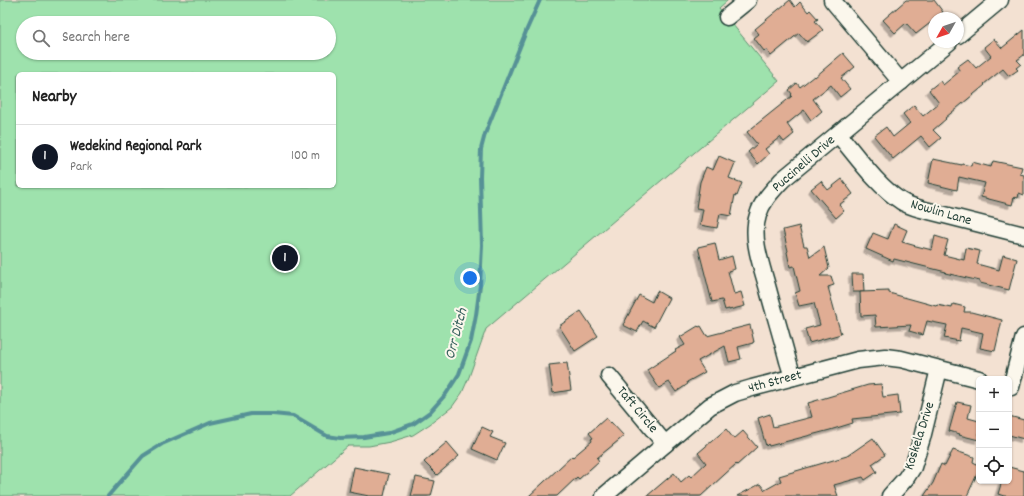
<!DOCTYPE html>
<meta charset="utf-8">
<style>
:root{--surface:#fff;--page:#f6f6f6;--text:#222;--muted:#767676;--line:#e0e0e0;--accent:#111827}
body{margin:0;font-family:Dekko,sans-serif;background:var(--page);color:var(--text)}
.controls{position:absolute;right:12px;bottom:12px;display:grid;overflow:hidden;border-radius:6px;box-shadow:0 1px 3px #0004}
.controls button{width:36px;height:36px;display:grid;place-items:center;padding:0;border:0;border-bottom:1px solid var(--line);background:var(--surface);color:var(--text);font:20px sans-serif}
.compass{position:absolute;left:928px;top:12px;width:36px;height:36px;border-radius:50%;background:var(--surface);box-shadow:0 1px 3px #0004;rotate:230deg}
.you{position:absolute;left:470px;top:278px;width:14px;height:14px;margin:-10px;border:3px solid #fff;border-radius:50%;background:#1a73e8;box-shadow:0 0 0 6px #1a73e833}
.badge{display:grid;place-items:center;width:26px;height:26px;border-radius:50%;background:var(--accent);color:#fff;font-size:13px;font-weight:700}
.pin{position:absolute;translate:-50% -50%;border:2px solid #fff;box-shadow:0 1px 4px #0006}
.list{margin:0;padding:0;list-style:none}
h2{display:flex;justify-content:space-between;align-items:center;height:52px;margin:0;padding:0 16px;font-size:17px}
h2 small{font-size:13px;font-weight:400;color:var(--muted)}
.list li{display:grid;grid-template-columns:26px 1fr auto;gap:12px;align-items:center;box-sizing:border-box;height:64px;padding:0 16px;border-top:1px solid var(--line)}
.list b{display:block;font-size:15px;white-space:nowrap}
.list p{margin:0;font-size:13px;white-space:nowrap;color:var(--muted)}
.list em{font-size:13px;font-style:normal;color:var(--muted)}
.icon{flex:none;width:22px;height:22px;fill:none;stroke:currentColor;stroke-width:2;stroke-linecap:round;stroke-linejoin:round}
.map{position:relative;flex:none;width:1024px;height:496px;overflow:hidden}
.search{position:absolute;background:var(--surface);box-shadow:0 1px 3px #0004;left:16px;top:16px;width:320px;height:44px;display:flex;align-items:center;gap:10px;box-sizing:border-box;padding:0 14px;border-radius:22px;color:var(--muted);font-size:15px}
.panel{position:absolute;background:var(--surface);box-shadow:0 1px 3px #0004;left:16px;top:72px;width:320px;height:116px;border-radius:6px}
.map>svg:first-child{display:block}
</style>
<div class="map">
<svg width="1024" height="496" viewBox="0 0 1024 496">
<defs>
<filter id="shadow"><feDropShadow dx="-3.5" dy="3.5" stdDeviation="0" flood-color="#0004"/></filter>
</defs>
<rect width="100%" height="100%" fill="#f3e1d2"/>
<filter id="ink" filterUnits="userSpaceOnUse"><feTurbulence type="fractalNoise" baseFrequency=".025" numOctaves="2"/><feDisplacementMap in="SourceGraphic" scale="8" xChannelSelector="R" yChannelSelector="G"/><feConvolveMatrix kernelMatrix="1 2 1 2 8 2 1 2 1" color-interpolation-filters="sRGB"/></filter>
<g filter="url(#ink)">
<path fill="#9ee2ad" stroke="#5e9070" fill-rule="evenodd" d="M0 0H728L719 8 779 81 486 329 469 377 462 393 452 407 430 424 413 435 390 442 369 446H348L290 496H0ZM23 23H329V53H23ZM18 74H334V186H18Z"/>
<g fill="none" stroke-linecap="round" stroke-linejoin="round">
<polyline stroke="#569196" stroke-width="4" points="108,496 143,456 162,444 210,423 251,414 273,414 293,416 327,436 340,438 364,437 388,433 413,424 430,412 446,394 459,374 471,341 476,315 480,285 482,245 480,177 481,149 485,134 527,29 540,0"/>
</g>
<g fill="#e0ad94" stroke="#1f3d34" filter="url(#shadow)">
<polygon points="790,0 795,7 800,2 808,12 810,10 818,19 815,21 823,30 807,42 799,33 771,56 766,49 764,51 754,38 759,34 755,29"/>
<polygon points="906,0 934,0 943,12 936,18 934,18 934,20 916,34 906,23 895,33 883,20"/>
<polygon points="1024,30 1024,55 1017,60 1021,64 1016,68 1018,70 1009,76 1003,69 984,84 985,85 945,118 946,119 933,130 941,138 930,147 921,136 893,159 874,136 886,127 893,137 910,123 903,114 914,105 923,116 939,103 929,90 940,81 943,85 960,71 957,67 968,59 976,68 991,56 984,47 994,39 1002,48"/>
<polygon points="843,53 855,67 841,78 850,89 840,97 831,85 813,99 822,111 811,120 804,110 787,124 794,134 784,142 780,137 765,149 769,154 758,164 748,152 757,144 747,132 792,96 791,95 792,94 789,90 797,83 800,87 814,76 815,77"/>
<polygon points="719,156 735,163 729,178 742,183 737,196 735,195 731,216 720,214 717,228 700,225 703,209 696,208 700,182 706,167 713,170"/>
<polygon points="933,159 962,165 962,164 971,166 972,162 991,167 993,161 1022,167 1020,174 1024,175 1024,195 1019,193 1018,198 1014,197 1012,205 981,197 985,183 959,177 957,190 928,183"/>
<polygon points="842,179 853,194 839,205 844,211 836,218 811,189 821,181 828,190"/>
<polygon points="894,224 907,230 902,242 916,246 932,250 935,236 948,240 944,255 964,260 966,248 980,251 977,264 999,270 1003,255 1017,259 1009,290 980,283 980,281 945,273 946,272 894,259 893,261 866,249 873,233 888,239"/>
<polygon points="799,226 804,246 807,246 810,257 824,247 829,268 820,276 831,276 834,285 828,287 841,334 809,343 805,329 820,325 814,303 799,306 795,293 800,291 794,266 790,267 787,252 788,251 783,230"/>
<polygon points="715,243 719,260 732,256 735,269 728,271 734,294 741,292 745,306 729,310 729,309 725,310 722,300 712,302 698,247"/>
<polygon points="852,274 863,274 864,292 853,292"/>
<polygon points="657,291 669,298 654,327 643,321 637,332 623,325 639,295 652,302"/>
<polygon points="889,291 889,293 936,306 937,305 952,308 953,304 965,307 964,312 971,312 1002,320 995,351 980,348 983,333 961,328 959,341 944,338 947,325 927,321 923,335 909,331 911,325 876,327 875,315 861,316 860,292"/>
<polygon points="581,311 598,336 575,351 559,326"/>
<polygon points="750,325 754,342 753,342 753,343 738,347 741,359 729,362 725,346 698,361 705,372 687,382 688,384 676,392 669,382 659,388 647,370 676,351 675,350 685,345 680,337 698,326 699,327 701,326 707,336"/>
<polygon points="567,363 571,390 553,393 549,365"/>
<polygon points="881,384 883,397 898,395 900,414 852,419 853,423 830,430 769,446 768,444 766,446 758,418 770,414 773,427 812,417 808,403 868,385"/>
<polygon points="957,402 971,405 968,418 979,421 979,440 959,435 960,434 949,431"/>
<polygon points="1009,416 1024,420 1024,439 1009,435"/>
<polygon points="606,418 610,423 611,422 624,436 597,458 599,461 579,479 577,477 557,496 529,496 572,456 573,457 592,441 591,439 593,438 589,433"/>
<polygon points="482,427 493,432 490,437 505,443 497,460 472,449"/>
<polygon points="726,429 734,439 743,431 757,447 737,465 736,464 701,496 647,496 674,473 681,482 689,475 691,477 706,463 698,453"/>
<polygon points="873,438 885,455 872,464 877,472 865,480 863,477 834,485 838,496 737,496 760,484 765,490 781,481 779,476 847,456"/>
<polygon points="447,442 459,456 437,475 424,462"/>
<polygon points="953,450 974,457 973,462 979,465 979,470 967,496 924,496 933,483 941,464 945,466"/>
<polygon points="354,467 389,474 384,496 369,496 349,492"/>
<polygon points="1009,467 1024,471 1024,496 1004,496 998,494 1002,481 1009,481"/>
<polygon points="416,477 435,481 431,496 411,496"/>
</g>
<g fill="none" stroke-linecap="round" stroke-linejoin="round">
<g stroke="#1f3d34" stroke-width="19">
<g id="minor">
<polyline points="832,0 901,82"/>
<polyline points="727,17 748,0"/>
<polyline points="958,35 1000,0"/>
<path d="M838 134C856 155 877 186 901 201 907 205 914 207 921 209L1024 235"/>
<polyline points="609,376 665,444"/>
<path d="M793 377 788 361C782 338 775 315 769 293 763 269 750 239 758 215 762 201 772 191 782 180L949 42"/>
<polyline points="1011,387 1024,337"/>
<polyline points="604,496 710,406 735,393 752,388 858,360 885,357 901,359 979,379"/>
<polyline points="890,496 906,478 913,467 922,438 939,369"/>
</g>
</g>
<use href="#minor" stroke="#fbf7ec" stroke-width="16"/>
</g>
</g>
<g text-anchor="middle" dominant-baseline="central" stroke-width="4" stroke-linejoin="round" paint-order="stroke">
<g font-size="14" fill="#1f3d34" stroke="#fbf7ec">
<text transform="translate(804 164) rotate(-41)">Puccinelli Drive</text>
<text transform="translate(941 213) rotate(16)">Nowlin Lane</text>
<text transform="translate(775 382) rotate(-15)">4th Street</text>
<text transform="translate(637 410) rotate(50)">Taft Circle</text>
<text transform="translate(920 436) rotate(-72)">Koskela Drive</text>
</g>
<g font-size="15" font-style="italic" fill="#36605d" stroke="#fbf7ec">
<text transform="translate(457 334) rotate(-75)">Orr Ditch</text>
</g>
</g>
</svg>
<div class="controls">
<button>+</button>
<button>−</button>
<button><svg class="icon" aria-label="locate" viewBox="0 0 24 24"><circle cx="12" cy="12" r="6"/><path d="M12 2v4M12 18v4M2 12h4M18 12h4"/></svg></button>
</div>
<svg class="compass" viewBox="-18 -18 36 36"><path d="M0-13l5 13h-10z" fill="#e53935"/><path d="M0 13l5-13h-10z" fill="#767676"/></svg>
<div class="you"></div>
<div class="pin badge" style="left:285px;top:258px">1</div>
<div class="search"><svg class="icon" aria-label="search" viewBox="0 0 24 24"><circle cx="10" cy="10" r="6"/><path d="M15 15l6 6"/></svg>Search here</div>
<section class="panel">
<h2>Nearby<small></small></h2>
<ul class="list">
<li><span class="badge">1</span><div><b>Wedekind Regional Park</b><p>Park</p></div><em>100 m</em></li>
</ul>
</section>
</div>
